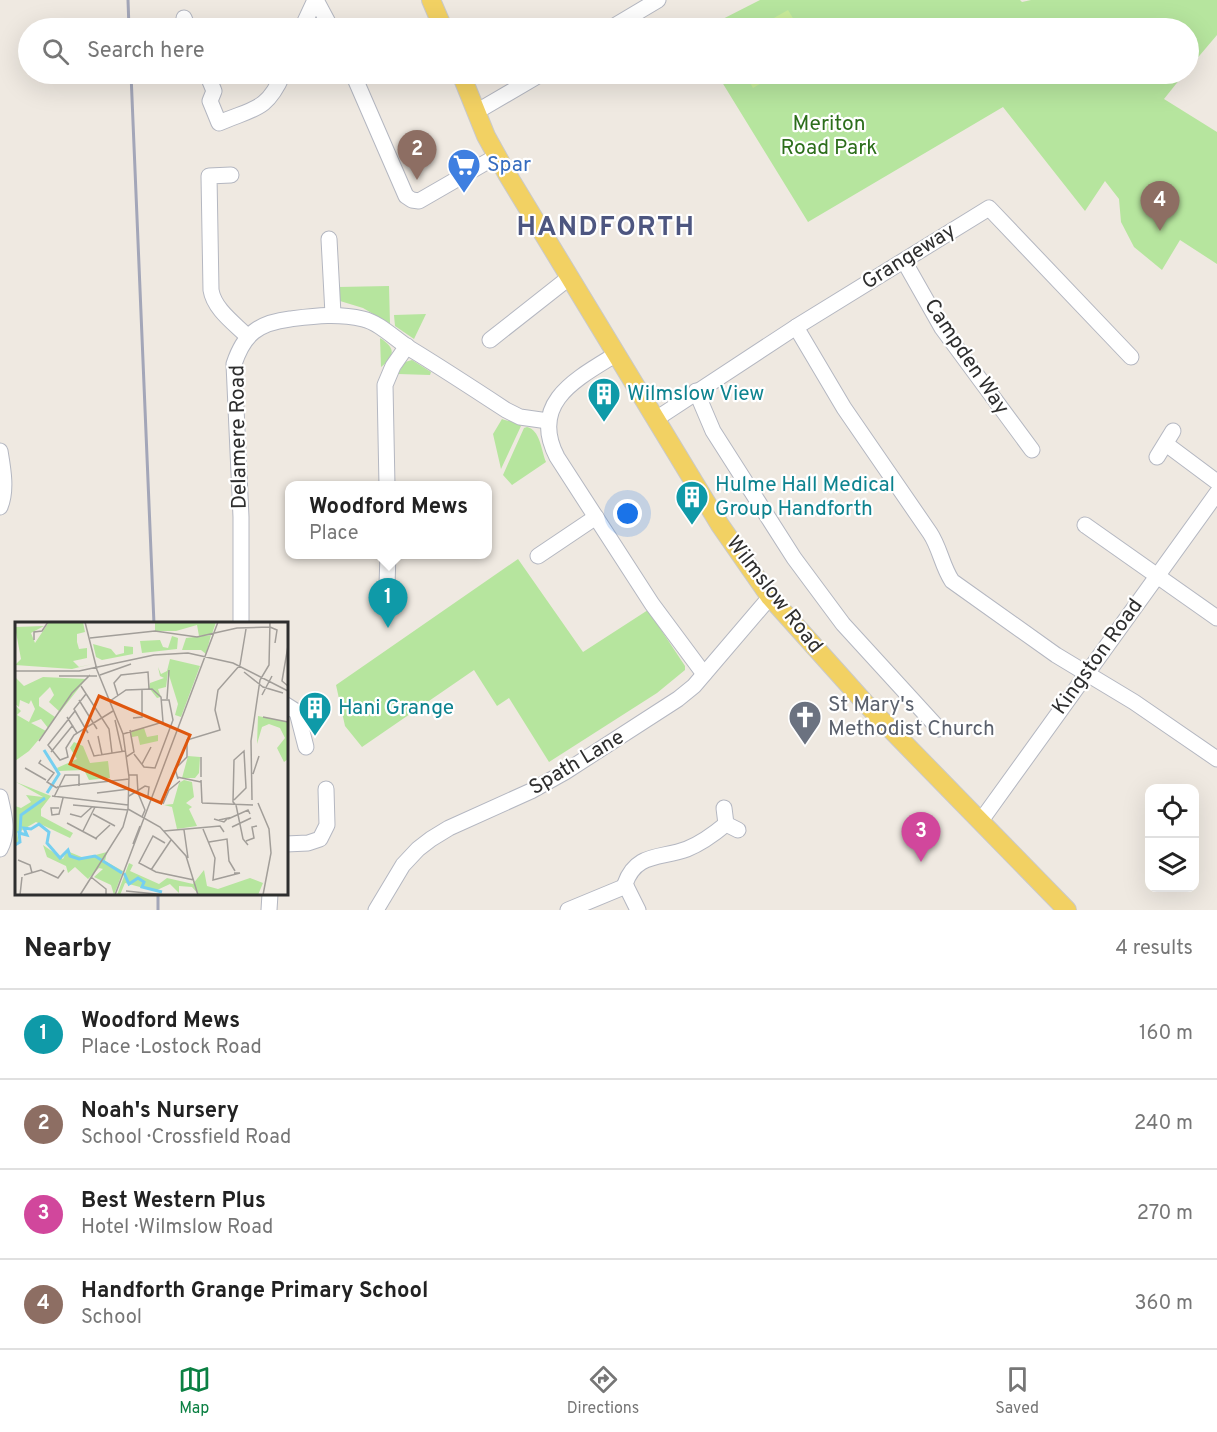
<!DOCTYPE html>
<meta charset="utf-8">
<style>
:root{--surface:#fff;--page:#f2f2f2;--text:#222;--muted:#767676;--line:#e0e0e0;--accent:#0b8043}
body{margin:0;font-family:Overpass,sans-serif;background:var(--page);color:var(--text)}
.controls{position:absolute;right:18px;bottom:18px;display:grid;overflow:hidden;border-radius:12px;box-shadow:0 6px 24px #0002}
.controls button{width:54px;height:54px;display:grid;place-items:center;padding:0;border:0;border-bottom:2px solid var(--line);background:var(--surface);color:var(--text);font:30px sans-serif}
.you{position:absolute;left:628px;top:514px;width:21px;height:21px;margin:-15px;border:4px solid #fff;border-radius:50%;background:#1a73e8;box-shadow:0 0 0 9px #1a73e833}
.badge{display:grid;place-items:center;width:39px;height:39px;border-radius:50%;background:var(--accent);color:#fff;font-size:20px;font-weight:700}
.pin{position:absolute;translate:-50% -50px;filter:drop-shadow(0 2px 3px #0008)}
.pin::after{content:'';position:absolute;top:32px;width:21px;height:18px;background:inherit;clip-path:polygon(0 0,100% 0,50% 100%)}
.popup{position:absolute;left:285px;top:481px;width:207px;height:78px;box-sizing:border-box;display:grid;place-content:center;border-radius:12px;background:var(--surface);filter:drop-shadow(0 2px 4px #0005);font-size:20px;white-space:nowrap;color:var(--muted)}
.popup b{font-size:22px;color:var(--text)}
.popup::after{content:'';position:absolute;left:50%;top:100%;margin-left:-12px;border:12px solid transparent;border-top-color:var(--surface)}
.list{margin:0;padding:0;list-style:none}
h2{display:flex;justify-content:space-between;align-items:center;height:78px;margin:0;padding:0 24px;font-size:26px}
h2 small{font-size:20px;font-weight:400;color:var(--muted)}
.list li{display:grid;grid-template-columns:39px 1fr auto;gap:18px;align-items:center;box-sizing:border-box;height:90px;padding:0 24px;border-top:2px solid var(--line)}
.list b{display:block;font-size:22px;white-space:nowrap}
.list p{margin:0;font-size:20px;white-space:nowrap;color:var(--muted)}
.list em{font-size:20px;font-style:normal;color:var(--muted)}
.icon{flex:none;width:33px;height:33px;fill:none;stroke:currentColor;stroke-width:2;stroke-linecap:round;stroke-linejoin:round}
.map{position:relative;flex:none;width:1217px;height:910px;overflow:hidden}
.search{position:absolute;background:var(--surface);box-shadow:0 6px 24px #0002;left:18px;right:18px;top:18px;height:66px;display:flex;align-items:center;gap:15px;box-sizing:border-box;padding:0 21px;border-radius:33px;color:var(--muted);font-size:22px}
.sheet{height:438px;background:var(--surface)}
nav{display:flex;justify-content:space-around;align-items:center;box-sizing:border-box;height:84px;border-top:2px solid var(--line);background:var(--surface);font-size:16px;color:var(--muted)}
nav a{display:grid;justify-items:center;gap:3px}
nav .on{color:var(--accent)}
.map>svg:first-child{display:block}
</style>
<div class="map">
<svg width="1217" height="910" viewBox="0 0 1217 910">
<rect width="100%" height="100%" fill="#efe9e1"/>
<g fill="#b6e59e">
<polygon points="760,0 1020,0 1022,2 1031,0 1217,0 1217,35 1189,68 1188,28 705,28"/>
<polygon points="717,74 1184,74 1164,99 1217,132 1217,264 1180,240 1162,270 1134,247 1121,222 1119,199 1105,181 1085,211 1003,107 808,222"/>
<polygon points="389,286 390,324 363,308 340,301 338,287"/>
<polygon points="426,314 414,339 395,326 394,315"/>
<path d="M380 338C396 348 395 356 381 367Z"/>
<polygon points="412,360 431,372 430,375 398,374 405,362"/>
<path d="M502 419C508 422 518 420 521 426L501 469 493 434Z"/>
<path d="M527 427C540 430 541 449 546 462L512 485 503 475 524 428Z"/>
<polygon points="518,559 583,652 648,610 685,666 685,670 657,693 549,762 509,698 497,706 474,670 362,747 345,726 336,685"/>
</g>
<g fill="#c9ec9a">
<polygon points="788,10 799,28 778,28 772,19"/>
<polygon points="745,74 772,74 773,76 753,88"/>
</g>
<g fill="none" stroke-linecap="round" stroke-linejoin="round">
<g stroke="#b4b7c1" stroke-width="17">
<g id="minor">
<polyline points="316,0 331,28"/>
<polyline points="184,18 188,28"/>
<polyline points="302,28 315,0"/>
<polyline points="611,28 658,0"/>
<path d="M207 74 214 91 210 101 219 123C254 108 267 111 283 74"/>
<polyline points="353,74 406,196 412,200 419,201 497,156"/>
<polyline points="476,112 541,74"/>
<path d="M231 175 209 176 211 290C214 309 234 323 247 336"/>
<polyline points="329,239 333,314"/>
<polyline points="904,261 942,328 1032,450"/>
<path d="M796 327 844 408 930 533C940 548 942 566 952 581L1056 655 1134 702 1217 759"/>
<polyline points="490,340 570,277"/>
<path d="M615 355C576 379 529 403 557 457L652 604 704 674"/>
<polyline points="696,391 713,431 794,558 843,624 939,729"/>
<polyline points="656,419 796,327 989,208 1131,357"/>
<polyline points="1166,444 1217,482"/>
<path d="M0 451C3 469 7 490 0 507"/>
<polyline points="1157,457 1173,431"/>
<polyline points="387,486 385,385 393,366 407,346"/>
<polyline points="1085,525 1217,618"/>
<polyline points="538,556 596,517"/>
<polyline points="387,585 388,554"/>
<path d="M241 624V517L234 364C244 334 258 323 290 319 315 316 337 313 363 319 380 323 395 339 409 348 442 368 474 389 506 410L520 417 548 421"/>
<polyline points="286,705 297,712 306,747"/>
<polyline points="297,712 319,710"/>
<path d="M0 797C4 814 9 832 0 849"/>
<polyline points="724,808 726,824 738,830"/>
<path d="M980 822C1058 712 1138 603 1217 493"/>
<polyline points="286,844 308,843 320,839 327,825 326,789"/>
<polyline points="269,910 270,894"/>
<polyline points="376,910 403,865 418,849 431,839 449,828 531,791 565,772 678,699 694,686 770,597"/>
<polyline points="568,910 626,886"/>
<path d="M638 910 625 884C636 852 661 859 687 849 702 843 714 834 726 824"/>
</g>
</g>
<g stroke="#c9c9c9" stroke-width="20">
<g id="major">
<polyline points="431,0 443,28"/>
<polyline points="461,74 486,136 507,174 720,525 770,597 865,703 1067,910"/>
</g>
</g>
<use href="#minor" stroke="#fff" stroke-width="15"/>
<use href="#major" stroke="#f2d163" stroke-width="18"/>
<g stroke="#a3a6b8" stroke-width="3">
<polyline points="128,0 129,28"/>
<polyline points="131,74 154,624"/>
<polyline points="158,894 158,910"/>
</g>
</g>
<defs>
<g id="supermarket-pin" transform="scale(1.725)"><path d="M0 17L-7.5 6A9.5 9.5 0 1 1 7.5 6Z" fill="#3f7fe0" stroke="#fff"/><path d="M-6-5.5h2.5l.6 2H6L4.5 2H-2.5L-4.4-4H-6ZM-1.5 3.2a1.3 1.3 0 1 0 .1 0ZM3 3.2a1.3 1.3 0 1 0 .1 0Z" fill="#fff"/></g>
<g id="building-pin" transform="scale(1.725)"><path d="M0 17L-7.5 6A9.5 9.5 0 1 1 7.5 6Z" fill="#0f9aa8" stroke="#fff"/><path d="M-4-6H4V6H1V3H-1V6H-4ZM-2.5-4.3h1.7v1.8h-1.7ZM.8-4.3h1.7v1.8H.8ZM-2.5-1h1.7V.8h-1.7ZM.8-1h1.7V.8H.8Z" fill="#fff"/></g>
<g id="church-pin" transform="scale(1.725)"><path d="M0 17L-7.5 6A9.5 9.5 0 1 1 7.5 6Z" fill="#6b7280" stroke="#fff"/><path d="M-1.2-6h2.4v3.5h3.3v2.4h-3.3V6h-2.4V-.1h-3.3v-2.4h3.3Z" fill="#fff"/></g>
</defs>
<g fill-rule="evenodd">
<use href="#supermarket-pin" x="464" y="165"/>
<use href="#building-pin" x="604" y="394"/>
<use href="#building-pin" x="692" y="497"/>
<use href="#building-pin" x="315" y="708"/>
<use href="#church-pin" x="805" y="717"/>
</g>
<g text-anchor="middle" dominant-baseline="central" stroke-width="4.5" stroke-linejoin="round" paint-order="stroke">
<g font-size="21" fill="#2c6e1b" stroke="#fff">
<text x="829" y="124">Meriton<tspan x="829" dy="24">Road Park</tspan></text>
</g>
<g font-size="21" fill="#366cbe" stroke="#fff" text-anchor="start">
<text x="487" y="165">Spar</text>
</g>
<g font-size="21" fill="#2e2e2e" stroke="#fff">
<text transform="translate(909 257) rotate(-32)">Grangeway</text>
<text transform="translate(966 357) rotate(56)">Campden Way</text>
<text transform="translate(239 437) rotate(-91)">Delamere Road</text>
<text transform="translate(774 595) rotate(52)">Wilmslow Road</text>
<text transform="translate(1098 657) rotate(-54)">Kingston Road</text>
<text transform="translate(577 763) rotate(-31)">Spath Lane</text>
</g>
<g font-size="21" fill="#0d838f" stroke="#fff" text-anchor="start">
<text x="627" y="394">Wilmslow View</text>
<text x="715" y="485">Hulme Hall Medical<tspan x="715" dy="24">Group Handforth</tspan></text>
<text x="338" y="708">Hani Grange</text>
</g>
<g font-size="21" fill="#5b616d" stroke="#fff" text-anchor="start">
<text x="828" y="705">St Mary's<tspan x="828" dy="24">Methodist Church</tspan></text>
</g>
<g font-size="27" font-weight="bold" letter-spacing="1.5" fill="#4d5680" stroke="#fff">
<text x="606" y="228">HANDFORTH</text>
</g>
</g>
<g transform="translate(15 622)">
<rect width="273" height="273" fill="#efe9e1"/>
<path d="M34 0H68L70 10 62 12V20L64 27 72 26V36L58 39 64 45 77 42 57 47 0 43 6 37 0 5 29 4 16 11 20 21ZM140 0H201L197 12 184 14 182 3 161 9H140ZM196 13 191 32 186 28H167L171 16ZM157 14 163 16 162 27 127 31 125 19 145 18 148 25 153 26ZM78 22 96 27 101 33 109 31V24L118 25V32L87 38 81 35ZM155 37 185 44 166 95 160 93 163 82 153 50 151 65 143 67 146 75 142 76 134 66 135 61 149 56 145 54 143 45 146 52 152 49ZM0 55 9 64 28 55 71 57 45 90 34 80 39 73 35 65 24 76V84L40 95 33 106 26 97 16 101 31 109 14 129 0 139V83L6 89 2 93 14 100 20 87 16 78 14 82 5 78 4 85 0 82ZM243 94 273 100V137L269 140 262 126 270 116 265 106 254 102 247 105 242 122ZM129 106 132 115 143 113V119L125 123 123 114 117 115 116 109ZM59 120 68 124 75 141 93 139 95 156 74 158 69 148 44 149 42 146 62 137 55 126ZM173 134 185 135 184 151 180 156H167ZM169 158 177 160 179 175 171 181 177 185 174 187 182 204 162 207 157 185 149 183 158 182 164 161ZM1 160 36 174 26 187V194L58 211 55 216 21 200 2 211 4 221 0 224V184L6 186 16 180 11 173 28 175ZM28 223 48 237 52 229 69 236 92 230 90 239 108 249 99 273 96 263 79 255 88 247 84 246 73 257 60 245 53 251 51 244 32 235ZM114 241 118 243 115 249 144 262 152 256 178 262 189 248 192 264 203 267 235 256 248 261 243 273H184L177 265 164 264V271L155 262 140 269 110 261 105 273H102Z" fill="#b6e59e"/>
<path fill="none" stroke="#75cff0" stroke-width="3" d="M29 128 44 152 32 171M5 210 6 193 30 176M0 223 5 220 4 211 12 213 9 206 16 207 24 202 34 210 32 221 45 236 53 228 55 234 64 237 80 234 107 251M109 251 114 262 123 256 129 260 127 265 147 270"/>
<path fill="none" stroke="#a29e99" stroke-width="1.5" d="M70 0 82 48M255 5 262 8 260 21M75 16 140 9 182 15 222 6 255 5M19 18V10L27 9 33 0M273 24 267 59 273 64M82 48 108 112 114 155 113 187 145 205 171 234 183 273M0 49H64L139 33 173 31 218 41 273 69M229 50 248 65 268 71M85 53 116 42M44 54H82M66 64 94 107 97 131M71 72 59 87 73 111M247 73 257 54M103 74 99 61 106 53 133 50 134 67M152 77 154 48M64 78 82 107M95 79 111 68 137 67 146 75 148 100 108 112M60 89 33 123 45 138 53 135 51 126 59 113 98 89M52 95 62 111M248 95 273 100M118 96 127 95V67M100 98 107 129M83 114 87 133M73 118 79 134 110 129M24 119 57 71 75 53M36 130 58 103M119 132 129 145 140 146 158 98 154 78H147M111 135 119 130 115 108M26 138 24 141 39 151 32 160 42 166M127 142 136 125M10 146 31 158M238 152 244 134M114 153H122L123 171 130 188 127 195M162 155 186 160M186 155V135M163 157 160 147 172 135V118L205 108 200 88 203 68 225 43 231 7M186 158 187 181M42 165 114 157M82 171 114 167M37 174 113 183M114 174 130 164 134 165 133 174M39 175 50 153H64V164M219 178 231 166 229 129 219 138 218 180 220 182M237 178 236 119 245 58 254 43 255 0M187 181 238 183M243 181 254 207 256 231 248 273M148 182 154 168 165 159M58 183 113 188M221 183 228 217 233 223M44 186H36L37 193 44 192 48 176M55 192 66 195 77 185M78 192 100 204M199 197 209 200 213 196 204 198M213 197 233 188 235 192M52 201 82 217M217 205 236 196M188 207 200 236 198 258 225 251H219M169 208 173 236M68 209 80 185M149 209 205 204 209 210M80 217 95 203M231 219 239 216 237 205 242 204M194 220 212 217 214 239 220 249M150 221 138 214 124 241 141 250 179 258M118 222 125 204M3 238 15 243 17 251M136 248 156 218M9 253 26 248 43 256 49 248M76 255 91 267V273M111 269 151 273M5 273 7 255M65 273 108 205 113 187M100 273 203 0"/>
<path fill="#df570e" fill-opacity="0.15" stroke="#df570e" stroke-width="3" d="M84 74 175 113 146 181 55 142Z"/>
<rect width="273" height="273" fill="none" stroke="#2e2e2e" stroke-width="3"/>
</g>
</svg>
<div class="controls">
<button><svg class="icon" aria-label="locate" viewBox="0 0 24 24"><circle cx="12" cy="12" r="6"/><path d="M12 2v4M12 18v4M2 12h4M18 12h4"/></svg></button>
<button><svg class="icon" aria-label="layers" viewBox="0 0 24 24"><path d="M12 4l9 5-9 5-9-5zM3 14l9 5 9-5"/></svg></button>
</div>
<div class="you"></div>
<div class="pin badge" style="left:388px;top:628px;background:#0f9aa8">1</div>
<div class="popup"><b>Woodford Mews</b>Place</div>
<div class="pin badge" style="left:417px;top:180px;background:#8d6e63">2</div>
<div class="pin badge" style="left:921px;top:862px;background:#d1479c">3</div>
<div class="pin badge" style="left:1160px;top:231px;background:#8d6e63">4</div>
<div class="search"><svg class="icon" aria-label="search" viewBox="0 0 24 24"><circle cx="10" cy="10" r="6"/><path d="M15 15l6 6"/></svg>Search here</div>
</div>
<section class="sheet">
<h2>Nearby<small>4 results</small></h2>
<ul class="list">
<li><span class="badge" style="background:#0f9aa8">1</span><div><b>Woodford Mews</b><p>Place · Lostock Road</p></div><em>160 m</em></li>
<li><span class="badge" style="background:#8d6e63">2</span><div><b>Noah's Nursery</b><p>School · Crossfield Road</p></div><em>240 m</em></li>
<li><span class="badge" style="background:#d1479c">3</span><div><b>Best Western Plus</b><p>Hotel · Wilmslow Road</p></div><em>270 m</em></li>
<li><span class="badge" style="background:#8d6e63">4</span><div><b>Handforth Grange Primary School</b><p>School</p></div><em>360 m</em></li>
</ul>
</section>
<nav>
<a class="on"><svg class="icon" aria-label="map" viewBox="0 0 24 24"><path d="M3 6l6-2 6 2 6-2v14l-6 2-6-2-6 2zM9 4v14M15 6v14"/></svg>Map</a>
<a><svg class="icon" aria-label="directions" viewBox="0 0 24 24"><path d="M12 3l9 9-9 9-9-9zM9 14v-3h6M13 9l2 2-2 2"/></svg>Directions</a>
<a><svg class="icon" aria-label="saved" viewBox="0 0 24 24"><path d="M7 4h10v16l-5-4-5 4z"/></svg>Saved</a>
</nav>
